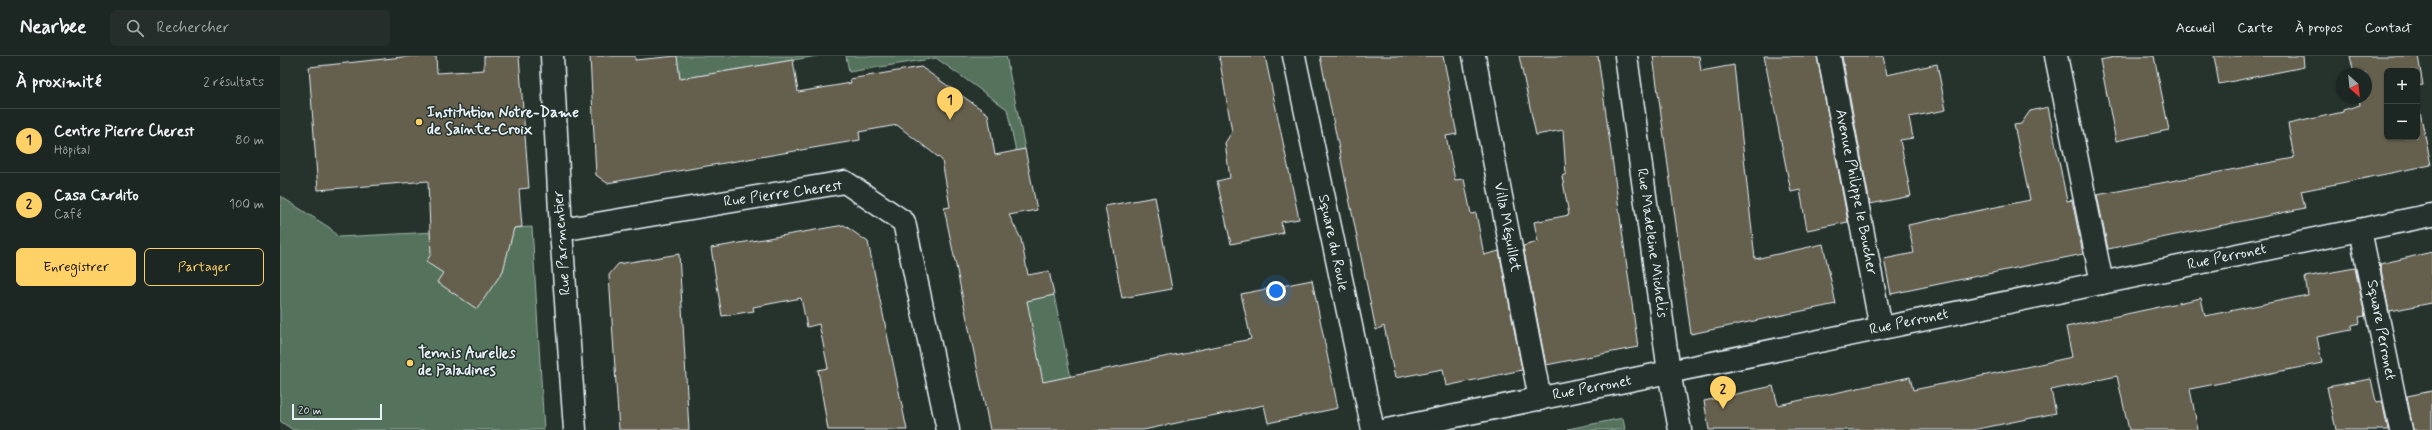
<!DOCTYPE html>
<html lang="fr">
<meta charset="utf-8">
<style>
:root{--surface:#1c2622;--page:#252e2a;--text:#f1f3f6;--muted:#a0a5a5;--line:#3a4340;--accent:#ffd166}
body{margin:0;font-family:Mynerve,sans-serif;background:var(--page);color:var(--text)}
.controls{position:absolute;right:12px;top:12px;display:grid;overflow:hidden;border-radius:6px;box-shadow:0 1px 3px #0004}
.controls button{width:36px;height:36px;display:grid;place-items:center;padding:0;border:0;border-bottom:1px solid var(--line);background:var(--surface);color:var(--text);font:20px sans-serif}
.compass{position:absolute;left:2056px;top:12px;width:36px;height:36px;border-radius:50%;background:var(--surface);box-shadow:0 1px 3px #0004;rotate:153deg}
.scale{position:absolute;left:12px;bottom:10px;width:90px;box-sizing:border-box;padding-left:4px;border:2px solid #e8f1f8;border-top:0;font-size:11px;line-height:14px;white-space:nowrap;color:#e8f1f8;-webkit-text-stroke:3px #26332d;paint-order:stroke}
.you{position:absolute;left:996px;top:235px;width:14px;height:14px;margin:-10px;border:3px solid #fff;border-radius:50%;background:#1a73e8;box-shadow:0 0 0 6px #1a73e833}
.badge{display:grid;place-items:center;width:26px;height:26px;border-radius:50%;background:var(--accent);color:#111;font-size:13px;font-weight:700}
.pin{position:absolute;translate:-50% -33px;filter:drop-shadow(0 1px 2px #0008)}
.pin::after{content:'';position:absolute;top:21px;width:14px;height:12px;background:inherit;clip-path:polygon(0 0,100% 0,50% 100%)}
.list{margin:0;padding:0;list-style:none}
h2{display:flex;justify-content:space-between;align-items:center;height:52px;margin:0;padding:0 16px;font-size:17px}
h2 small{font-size:13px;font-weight:400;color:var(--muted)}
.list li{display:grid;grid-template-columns:26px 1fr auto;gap:12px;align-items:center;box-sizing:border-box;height:64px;padding:0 16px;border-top:1px solid var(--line)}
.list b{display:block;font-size:15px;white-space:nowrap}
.list p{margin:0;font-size:13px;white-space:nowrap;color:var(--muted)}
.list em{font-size:13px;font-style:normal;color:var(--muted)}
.actions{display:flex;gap:8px;padding:12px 16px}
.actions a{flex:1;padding:9px 0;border:1px solid var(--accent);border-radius:6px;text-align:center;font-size:14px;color:var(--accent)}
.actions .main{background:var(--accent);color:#111}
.icon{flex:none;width:22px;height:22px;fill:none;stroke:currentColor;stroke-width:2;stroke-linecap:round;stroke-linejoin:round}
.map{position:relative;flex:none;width:2152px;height:374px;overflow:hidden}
header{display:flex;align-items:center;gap:24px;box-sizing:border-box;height:56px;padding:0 20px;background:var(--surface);border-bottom:1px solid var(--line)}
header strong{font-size:19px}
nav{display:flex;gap:22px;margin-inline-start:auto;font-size:14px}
.search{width:280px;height:36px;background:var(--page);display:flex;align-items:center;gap:10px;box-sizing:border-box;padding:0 14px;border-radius:6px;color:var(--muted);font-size:15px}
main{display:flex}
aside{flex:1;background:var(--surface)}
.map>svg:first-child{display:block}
</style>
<header>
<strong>Nearbee</strong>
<div class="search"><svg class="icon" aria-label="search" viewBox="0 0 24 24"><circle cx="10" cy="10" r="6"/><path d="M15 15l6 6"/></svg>Rechercher</div>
<nav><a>Accueil</a><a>Carte</a><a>À propos</a><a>Contact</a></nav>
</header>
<main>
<aside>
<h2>À proximité<small>2 résultats</small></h2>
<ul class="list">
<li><span class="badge">1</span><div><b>Centre Pierre Cherest</b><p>Hôpital</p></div><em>80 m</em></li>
<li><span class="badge">2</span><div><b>Casa Cardito</b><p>Café</p></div><em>100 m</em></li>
</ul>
<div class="actions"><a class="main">Enregistrer</a><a>Partager</a></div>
</aside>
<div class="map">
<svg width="2152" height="374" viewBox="0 0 2152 374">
<rect width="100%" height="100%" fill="#26332d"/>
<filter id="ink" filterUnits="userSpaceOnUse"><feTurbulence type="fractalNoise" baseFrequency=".025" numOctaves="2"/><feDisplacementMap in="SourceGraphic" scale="8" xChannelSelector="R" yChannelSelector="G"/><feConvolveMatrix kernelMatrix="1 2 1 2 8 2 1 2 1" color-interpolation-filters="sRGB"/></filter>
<g filter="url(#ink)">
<g fill="#54735c" stroke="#9eb2aa">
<polygon points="397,0 537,0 400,23"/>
<polygon points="566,0 726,0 745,93 736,95 727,53 656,2 569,16"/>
<polygon points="0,140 50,172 58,181 252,171 264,374 13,374 0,365"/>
<polygon points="774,239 798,356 774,361 734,247"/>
<polygon points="1343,362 1345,374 1289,374 1288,373"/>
</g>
<g fill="#655e4e" stroke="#e8f1f8">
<polygon points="132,0 156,0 157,17 204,14 204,0 239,0 249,132 239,133 242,171 234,172 223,215 197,253 157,226 163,217 146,206 151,198 148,125 38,134 29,11"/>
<polygon points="310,0 355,0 355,4 397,0 400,23 513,4 518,36 571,27 570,23 641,11 708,58 715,99 745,93 757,154 729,159 741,183 748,219 769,215 774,239 747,245 763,326 971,283 961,238 1032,224 1058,352 988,367 984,349 863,374 710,374 664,152 670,151 662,104 617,69 579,76 580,84 327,127 316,119"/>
<polygon points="939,0 985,0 1019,163 1001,166 1003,177 951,188 937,125 950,122 945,87 952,76"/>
<polygon points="1040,0 1163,0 1170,34 1168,35 1177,78 1166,80 1175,124 1184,123 1191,158 1196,157 1204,199 1219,195 1242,314 1166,330 1163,313 1115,322 1104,270 1096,274"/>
<polygon points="1239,0 1318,0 1358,291 1266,309 1243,190 1258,186 1254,166 1289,159 1282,120 1286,118 1283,74 1256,79"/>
<polygon points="1373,0 1419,0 1421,15 1454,9 1475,203 1543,188 1556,248 1411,278"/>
<polygon points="1484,0 1537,0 1568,166 1527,174 1520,134 1511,136"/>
<polygon points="1562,0 1603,0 1607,19 1657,8 1666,54 1629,61 1633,82 1620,84 1631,140 1590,148"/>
<polygon points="1841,0 1874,0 1889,74 1836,85 1820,4"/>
<polygon points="1934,0 2023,0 2024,11 1939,28"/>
<polygon points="2070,0 2138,0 2143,29 2137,30 2137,15 2107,15 2107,81 2137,81 2137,41 2151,109 2021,135 2025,152 1828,193 1817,139 2014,102 2008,68 2063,56 2063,54 2080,49 2079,42 2086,42 2086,18 2074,18"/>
<polygon points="1768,51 1787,145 1792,144 1803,198 1611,238 1604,203 1634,197 1628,169 1750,144 1734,69 1741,68 1750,55"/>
<polygon points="875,141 892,233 842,242 825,150"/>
<polygon points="564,169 588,186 627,374 548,374 538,314 548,312 539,268 527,271 521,242 473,251 474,255 442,260 431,192"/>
<polygon points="2152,196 2152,247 2109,255 2100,208"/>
<polygon points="399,198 409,374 339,374 329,219 338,208"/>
<polygon points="2075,212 2085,260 2079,261 2080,267 2072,269 2071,274 2037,281 2042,307 1910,333 1918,374 1849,374 1837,320 1771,334 1776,357 1693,374 1429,374 1424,345 1493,330 1498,349 1630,321 1633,334 1746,311 1792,301 1786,271 1921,242 1925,260 2028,239 2025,221"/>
<polygon points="2091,323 2096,346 2102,345 2108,374 2056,374 2047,331"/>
<polygon points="2152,335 2152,374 2133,374 2127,340"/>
</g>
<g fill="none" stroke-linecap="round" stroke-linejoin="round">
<g stroke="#e8f1f8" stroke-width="25">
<g id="minor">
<polyline points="272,0 281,174 295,374"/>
<polyline points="1014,0 1093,374"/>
<polyline points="1194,0 1260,343"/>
<polyline points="1346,0 1389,316 1400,374"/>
<polyline points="1549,0 1601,272"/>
<polyline points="1776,0 1822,227"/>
<polyline points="281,174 565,126 624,166 668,374"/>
<polyline points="2080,174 2121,374"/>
<polyline points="1107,374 2152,159"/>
</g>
</g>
<use href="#minor" stroke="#26332d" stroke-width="22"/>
</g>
</g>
<g fill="#ffd166" stroke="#26332d" stroke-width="1.5">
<circle cx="139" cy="66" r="4"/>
<circle cx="130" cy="307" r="4"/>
</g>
<g text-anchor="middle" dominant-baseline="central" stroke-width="3" stroke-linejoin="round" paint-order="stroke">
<g font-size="15" font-weight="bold" fill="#e8f1f8" stroke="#26332d" text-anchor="start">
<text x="147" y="57">Institution Notre-Dame<tspan x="147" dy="17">de Sainte-Croix</tspan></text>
<text x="138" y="298">Tennis Aurelles<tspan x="138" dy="17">de Paladines</tspan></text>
</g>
<g font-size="15" fill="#e8f1f8" stroke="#26332d">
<text transform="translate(1576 136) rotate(79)">Avenue Philippe le Boucher</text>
<text transform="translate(503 138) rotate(-8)">Rue Pierre Cherest</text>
<text transform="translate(1227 171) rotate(79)">Villa Méquillet</text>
<text transform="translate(282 187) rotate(-94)">Rue Parmentier</text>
<text transform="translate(1053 187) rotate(78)">Square du Roule</text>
<text transform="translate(1372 187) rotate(82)">Rue Madeleine Michelis</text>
<text transform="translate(1947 201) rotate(-12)">Rue Perronet</text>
<text transform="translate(1629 266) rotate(-12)">Rue Perronet</text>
<text transform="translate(2101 274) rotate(79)">Square Perronet</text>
<text transform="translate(1312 332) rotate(-11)">Rue Perronet</text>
</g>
</g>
</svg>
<div class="controls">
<button>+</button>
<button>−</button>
</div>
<svg class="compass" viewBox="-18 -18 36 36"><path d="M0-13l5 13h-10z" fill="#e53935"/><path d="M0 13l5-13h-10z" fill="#a0a5a5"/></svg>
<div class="scale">20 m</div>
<div class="you"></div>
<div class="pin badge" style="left:670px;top:64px">1</div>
<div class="pin badge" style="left:1443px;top:353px">2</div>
</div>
</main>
